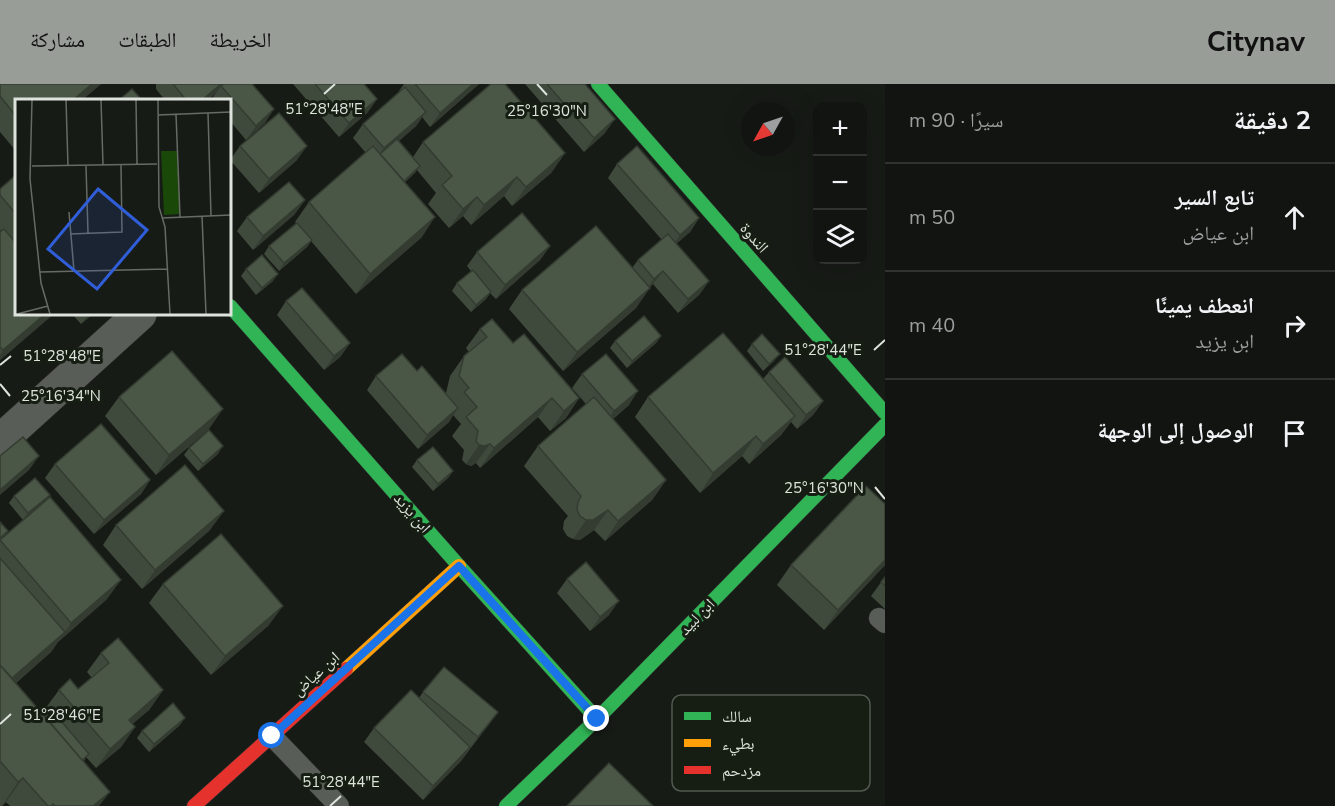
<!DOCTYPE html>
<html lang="ar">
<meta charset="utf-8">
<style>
:root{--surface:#111410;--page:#1e211e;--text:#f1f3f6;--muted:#9c9e9f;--line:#303330;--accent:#989e97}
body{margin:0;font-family:"Nunito Sans","Noto Naskh Arabic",sans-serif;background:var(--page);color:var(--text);direction:rtl}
.controls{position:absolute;right:18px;top:18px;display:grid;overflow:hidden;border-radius:12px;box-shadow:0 6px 24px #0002}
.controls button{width:54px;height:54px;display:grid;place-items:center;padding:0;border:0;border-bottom:2px solid var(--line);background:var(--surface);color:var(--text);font:30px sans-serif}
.compass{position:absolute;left:741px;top:18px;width:54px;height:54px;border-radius:50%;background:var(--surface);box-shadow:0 6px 24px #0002;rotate:230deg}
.stop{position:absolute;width:18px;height:18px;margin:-14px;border:4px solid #1a73e8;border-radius:50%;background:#fff}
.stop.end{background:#1a73e8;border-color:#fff;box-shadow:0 2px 6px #0008}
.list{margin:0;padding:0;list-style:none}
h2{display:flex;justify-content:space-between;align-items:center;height:78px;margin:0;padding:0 24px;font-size:26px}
h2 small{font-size:20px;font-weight:400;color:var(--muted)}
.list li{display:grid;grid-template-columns:39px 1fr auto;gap:18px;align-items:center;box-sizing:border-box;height:108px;padding:0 24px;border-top:2px solid var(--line)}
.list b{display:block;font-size:22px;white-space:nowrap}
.list p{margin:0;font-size:20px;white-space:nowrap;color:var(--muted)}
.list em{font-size:20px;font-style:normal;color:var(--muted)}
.icon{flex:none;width:33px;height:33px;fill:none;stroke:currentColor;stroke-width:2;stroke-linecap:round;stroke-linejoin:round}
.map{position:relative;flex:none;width:885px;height:722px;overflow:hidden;direction:ltr}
header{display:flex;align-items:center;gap:36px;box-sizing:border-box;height:84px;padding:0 30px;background:var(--accent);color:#111}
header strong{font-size:28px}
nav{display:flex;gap:33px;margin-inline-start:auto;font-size:21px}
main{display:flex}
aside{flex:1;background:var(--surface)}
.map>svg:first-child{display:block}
</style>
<header>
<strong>Citynav</strong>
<nav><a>الخريطة</a><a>الطبقات</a><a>مشاركة</a></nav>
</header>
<main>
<aside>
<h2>2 دقيقة<small>سيرًا · 90 m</small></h2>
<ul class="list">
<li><svg class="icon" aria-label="ahead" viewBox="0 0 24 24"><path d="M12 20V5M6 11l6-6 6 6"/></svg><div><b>تابع السير</b><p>ابن عياض</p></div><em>50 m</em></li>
<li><svg class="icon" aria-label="right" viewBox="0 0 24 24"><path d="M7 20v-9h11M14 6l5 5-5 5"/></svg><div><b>انعطف يمينًا</b><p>ابن يزيد</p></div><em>40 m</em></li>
<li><svg class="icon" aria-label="arrive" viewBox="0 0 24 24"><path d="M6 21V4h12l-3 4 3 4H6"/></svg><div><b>الوصول إلى الوجهة</b></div></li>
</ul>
</aside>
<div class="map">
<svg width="885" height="722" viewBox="0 0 885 722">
<rect width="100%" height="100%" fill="#171b16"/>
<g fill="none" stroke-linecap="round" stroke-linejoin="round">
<g stroke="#333532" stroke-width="21">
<g id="lane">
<polyline points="879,534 885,539"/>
<polyline points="272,652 339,722"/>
</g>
</g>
<g stroke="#333532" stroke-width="34">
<polyline id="street" points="0,357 140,230"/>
</g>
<g stroke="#333532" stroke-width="15">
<g id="fast">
<polyline points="598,0 885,329"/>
<polyline points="230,222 459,482 597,635"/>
<polyline points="506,722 597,635 885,341"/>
</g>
</g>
<g stroke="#333532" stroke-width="15">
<polyline id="slow" points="346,585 459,482"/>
</g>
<g stroke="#333532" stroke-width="15">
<polyline id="jam" points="194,722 346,585"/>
</g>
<use href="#lane" stroke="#595d58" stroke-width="20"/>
<use href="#street" stroke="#595d58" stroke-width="33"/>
<use href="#fast" stroke="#30b455" stroke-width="14"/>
<use href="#slow" stroke="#ff9f0a" stroke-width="14"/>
<use href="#jam" stroke="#e5322d" stroke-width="14"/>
</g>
<g fill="#404a3c">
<polygon points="0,0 101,0 82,16 16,16 16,67 0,48"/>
<polygon points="156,0 252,0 265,39 246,56 230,37 230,16 211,16 216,9 208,16 165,16 156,5"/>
<polygon points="293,0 364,0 377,15 367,29 339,53"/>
<polygon points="404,0 479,0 430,43 422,33 416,42 399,57 413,73 423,58 565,69 551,89 512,122 504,112 471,141 463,132 449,144 428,120 436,109 417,86 405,98 422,153 356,210 311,157 307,163 279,187 264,170 269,162 296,139 295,138 309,118 366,69 353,54 363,40 400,7 399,7"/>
<polygon points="525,0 585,0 605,49 584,68"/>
<polygon points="240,62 297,76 259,109 230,76"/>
<polygon points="617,80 699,134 690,148 676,160 709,197 699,211 678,229 653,200 649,204 636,224 563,287 509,225 522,206 632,184 638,176 662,156 608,94"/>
<polygon points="16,91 16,230 52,230 50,233 0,276 0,148 1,147 0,146 0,105"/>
<polygon points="295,130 253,166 237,147 247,133"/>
<polygon points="550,162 540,176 496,215 490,209 486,215 471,228 452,207 457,199 471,187 467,182 477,168"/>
<polygon points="246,185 273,197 256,211 241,192"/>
<polygon points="286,217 350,259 340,273 324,286 277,231"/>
<polygon points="72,230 93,230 81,240"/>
<polygon points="480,245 513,259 579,314 566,334 550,347 538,333 480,384 476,379 471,382 466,380 462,376 464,366 452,352 461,340 453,331 449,338 418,365 367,306 376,292 417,287 446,309 450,292 464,272 469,268 466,264"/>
<polygon points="661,252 656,259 627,284 610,264 615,257"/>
<polygon points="752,260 774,277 763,287 747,267"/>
<polygon points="769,288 823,317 813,331 797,345 791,338 781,351 749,380 742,372 700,409 635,333 648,313 763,295"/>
<polygon points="582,290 629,321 613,335 666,396 652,416 605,457 594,446 580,456 573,455 567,452 563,445 564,437 568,432 524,382 538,362 586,320 572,304"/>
<polygon points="119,313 209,345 156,391 105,332"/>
<polygon points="189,364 218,370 198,387 184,371"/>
<polygon points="417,376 453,387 448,394 433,407 412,383"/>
<polygon points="55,380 150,396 141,410 94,450 45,394"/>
<polygon points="50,411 46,416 107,515 58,558 51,568 16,599 43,630 46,627 45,625 59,606 78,605 92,594 87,588 101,569 163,606 149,626 132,640 135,643 121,663 96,684 86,673 84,677 99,722 10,722 6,718 2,722 0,722 0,438 8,447 5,452 23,436 9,419 14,412"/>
<polygon points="885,420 885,481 824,546 777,501 791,481"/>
<polygon points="116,441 210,446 142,505 103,461"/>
<polygon points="885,493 885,525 871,512"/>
<polygon points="567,495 609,531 590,547 557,509"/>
<polygon points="163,500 269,541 211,591 149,519"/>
<polygon points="423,608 498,628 461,677 423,716 364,658 374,644 419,614"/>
<polygon points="180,641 149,668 137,654 142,647"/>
</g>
<g fill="#343c31">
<polygon points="92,0 101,0 82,16 73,16"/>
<polygon points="221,0 227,0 221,2 216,9 208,16 202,16"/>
<polygon points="473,0 479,0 430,43 440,29"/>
<polygon points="377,15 367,29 339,53 349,39"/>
<polygon points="274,25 265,39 246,56 256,42"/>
<polygon points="426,28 416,42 374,78 384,64"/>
<polygon points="615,35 605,49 584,68 594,54"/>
<polygon points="307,62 297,76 259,109 269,95"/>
<polygon points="565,69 551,89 512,122 526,103"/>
<polygon points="420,82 415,89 398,105 403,97"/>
<polygon points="517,93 504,112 471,141 484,121"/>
<polygon points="477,113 463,132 449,144 463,125"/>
<polygon points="305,116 295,130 253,166 263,152"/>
<polygon points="435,133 422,153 356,210 370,190"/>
<polygon points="699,134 690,148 670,165 680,151"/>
<polygon points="312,156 307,163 279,187 284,179"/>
<polygon points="550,162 540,176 496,215 505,201"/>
<polygon points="663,187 653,200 644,209 654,195"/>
<polygon points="278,190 273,197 256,211 262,204"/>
<polygon points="709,197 699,211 678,229 688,215"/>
<polygon points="650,204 636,224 563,287 577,268"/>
<polygon points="491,208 486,215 471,228 476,221"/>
<polygon points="45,230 52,230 50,233 0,276 0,271 3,266"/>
<polygon points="89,230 93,230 81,240"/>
<polygon points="661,252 656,259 627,284 632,277"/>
<polygon points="350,259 340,273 324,286 334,272"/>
<polygon points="780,270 774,277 763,287 769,280"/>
<polygon points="638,307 629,321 605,341 614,327"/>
<polygon points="552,314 538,333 480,384 494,364"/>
<polygon points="579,314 566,334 550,347 564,327"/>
<polygon points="823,317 813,331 797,345 806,331"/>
<polygon points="458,324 449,338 418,365 427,351"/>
<polygon points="223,325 209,345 156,391 169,371"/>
<polygon points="795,332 781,351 749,380 763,360"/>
<polygon points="756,352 742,372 700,409 713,389"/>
<polygon points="490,360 476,379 471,382 466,380 479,361"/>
<polygon points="223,362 218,370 198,387 203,380"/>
<polygon points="39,372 29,386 0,411 0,406"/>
<polygon points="453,387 448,394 433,407 438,400"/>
<polygon points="150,396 141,410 94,450 104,436"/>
<polygon points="666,396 652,416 605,457 618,437"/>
<polygon points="50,411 45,418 23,436 28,429"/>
<polygon points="608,426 594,446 580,456 573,455 586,436"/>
<polygon points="224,427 210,446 142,505 155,486"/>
<polygon points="885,476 885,481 824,546 838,526"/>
<polygon points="121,496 107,515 58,558 71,539"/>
<polygon points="619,517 609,531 590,547 600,533"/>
<polygon points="283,522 269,541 211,591 225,572"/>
<polygon points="65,548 51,568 0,612 10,596"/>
<polygon points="163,606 149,626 115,655 129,636"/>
<polygon points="498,628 488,642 468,667 478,653"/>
<polygon points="185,634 180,641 149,668 154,660"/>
<polygon points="135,643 121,663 96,684 110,665"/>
<polygon points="470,663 461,677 423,716 433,702"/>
<polygon points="23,694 6,718 2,722 18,698"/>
<polygon points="110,708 99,722 93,722"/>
</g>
<g fill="#4a5646" stroke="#343c31" stroke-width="1.5">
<polygon points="0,0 92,0 73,16 16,16 16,32 0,12"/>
<polygon points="173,0 221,0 202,16 186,16"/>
<polygon points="224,0 252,0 274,25 256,42 221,2"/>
<polygon points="315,0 364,0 377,15 349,39"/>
<polygon points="415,0 473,0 440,29"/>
<polygon points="491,0 505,0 565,69 526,103 517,93 484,121 477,113 463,125 442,101 452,92 423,58"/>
<polygon points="547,0 585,0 615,35 594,54"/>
<polygon points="405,3 426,28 384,64 363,40"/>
<polygon points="132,5 142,16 119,16"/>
<polygon points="279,29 307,62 269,95 240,62"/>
<polygon points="397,55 420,82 404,97 380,70"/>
<polygon points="373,62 435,133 370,190 309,118"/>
<polygon points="637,62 699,134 680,151 617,80"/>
<polygon points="16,91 16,130 0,111 0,105"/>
<polygon points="289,98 305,116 263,152 247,133"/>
<polygon points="522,129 550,162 505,201 477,168"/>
<polygon points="297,139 312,156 284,179 269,162"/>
<polygon points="596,142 650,204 577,268 522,206"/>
<polygon points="4,145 16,159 16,230 45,230 3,266 0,263 0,148"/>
<polygon points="668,150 709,197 688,215 663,187 654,195 638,176"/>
<polygon points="262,171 278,190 262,204 246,185"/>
<polygon points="473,186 491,208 476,221 457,199"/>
<polygon points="302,204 350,259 334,272 286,217"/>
<polygon points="644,232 661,252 632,277 615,257"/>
<polygon points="492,235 513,259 524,250 579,314 564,327 552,314 494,364 490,360 485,362 479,361 476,357 478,347 466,333 477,323 464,308 469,304 459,292 464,272 487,253 480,245"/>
<polygon points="723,249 795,332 763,360 756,352 713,389 648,313"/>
<polygon points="762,250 780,270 769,280 752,260"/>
<polygon points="172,267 223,325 169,371 119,313"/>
<polygon points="402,270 417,287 422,282 458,324 427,351 376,292"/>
<polygon points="606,270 638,307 614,327 582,290"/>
<polygon points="785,273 823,317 806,331 769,288"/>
<polygon points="594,313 666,396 618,437 608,426 593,436 586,436 580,432 577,426 578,418 581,412 538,362"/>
<polygon points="101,340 150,396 104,436 55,380"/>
<polygon points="209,346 223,362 203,380 189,364"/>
<polygon points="23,353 39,372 0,406 0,372"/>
<polygon points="433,363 453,387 438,400 417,376"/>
<polygon points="185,381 224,427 155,486 116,441"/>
<polygon points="35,394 50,411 28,429 14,412"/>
<polygon points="866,402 885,420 885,476 838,526 791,481"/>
<polygon points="50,413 121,496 71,539 0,456"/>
<polygon points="0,438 8,447 0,454"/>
<polygon points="221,450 283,522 225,572 163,500"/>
<polygon points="0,474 65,548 12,594 0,581"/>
<polygon points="586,478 619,517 600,533 567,495"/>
<polygon points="885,493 885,502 881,498"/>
<polygon points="118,554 163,606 129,636 135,643 110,665 59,606 70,595 78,605 109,579 101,569"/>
<polygon points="0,581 110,708 93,722 55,722 53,720 51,722 48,722 23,694 18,698 0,677"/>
<polygon points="444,583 498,628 478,653 423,608"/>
<polygon points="411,606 470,663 433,702 374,644"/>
<polygon points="173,619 185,634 154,660 142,647"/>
<polygon points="50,624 89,670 82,676 43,630"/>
<polygon points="609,679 653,722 567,722"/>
</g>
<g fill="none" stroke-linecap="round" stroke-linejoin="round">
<polyline stroke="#1a73e8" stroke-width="8" points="272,652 459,482 597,635"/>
</g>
<path fill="none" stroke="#dee4dd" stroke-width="2" d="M537 0 547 11M324 10 335 0M874 266 885 256M0 281 11 272M0 300 10 312M875 403 885 415M0 640 11 630M330 722 341 712"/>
<g text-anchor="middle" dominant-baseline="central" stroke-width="6" stroke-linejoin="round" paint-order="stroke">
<g font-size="16" fill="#dee4dd" stroke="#161e13">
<text transform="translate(754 154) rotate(49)">الندوة</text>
<text transform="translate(412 429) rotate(49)">ابن يزيد</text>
<text transform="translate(697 533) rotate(-46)">ابن لبيد</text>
<text transform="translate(316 590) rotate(-42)">ابن عياض</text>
</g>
</g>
<g transform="translate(15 15)">
<rect width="216" height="216" fill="#171b16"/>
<path d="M146 52H162L165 115 149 116Z" fill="#1a4808"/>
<path fill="none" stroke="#676b66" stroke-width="1.5" d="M17 1 15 80 26 184 35 215M51 1 53 67M86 1 88 66M121 1 122 65M143 1 144 108 150 128 155 215M193 14 196 117M161 15 165 118M143 16 216 13M17 67 142 65M71 67 73 134M54 113 59 172M187 117 191 215M147 119 216 116M55 135 107 133 106 66M25 173 152 170M2 215 33 207"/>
<path fill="#305dd8" fill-opacity="0.15" stroke="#305dd8" stroke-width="3" d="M83 90 132 131 82 190 33 150Z"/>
<rect width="216" height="216" fill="none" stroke="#dee4dd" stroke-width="3"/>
</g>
<rect x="672" y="611" width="198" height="96" rx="9" fill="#161e13" stroke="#525950" stroke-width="1.5"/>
<rect x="684" y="628" width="27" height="8" fill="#30b455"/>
<rect x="684" y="655" width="27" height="8" fill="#ff9f0a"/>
<rect x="684" y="682" width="27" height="8" fill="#e5322d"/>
<g font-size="16" fill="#dee4dd">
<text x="722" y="638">سالك</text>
<text x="722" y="665">بطيء</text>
<text x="722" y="692">مزدحم</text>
</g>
<g font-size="15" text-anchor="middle" fill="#dee4dd" stroke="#161e13" stroke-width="6" stroke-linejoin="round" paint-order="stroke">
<text x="324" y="30">51°28'48"E</text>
<text x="547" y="32">25°16'30"N</text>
<text x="823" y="271">51°28'44"E</text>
<text x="62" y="277">51°28'48"E</text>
<text x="61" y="317">25°16'34"N</text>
<text x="824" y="409">25°16'30"N</text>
<text x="62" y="636">51°28'46"E</text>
<text x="341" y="703">51°28'44"E</text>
</g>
</svg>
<div class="controls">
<button>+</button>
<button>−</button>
<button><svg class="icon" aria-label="layers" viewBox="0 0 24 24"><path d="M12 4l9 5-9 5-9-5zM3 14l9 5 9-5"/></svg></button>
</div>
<svg class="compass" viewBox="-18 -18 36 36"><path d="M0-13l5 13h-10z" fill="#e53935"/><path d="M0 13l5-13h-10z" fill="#9c9e9f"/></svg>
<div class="stop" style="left:272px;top:652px"></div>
<div class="stop end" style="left:597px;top:635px"></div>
</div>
</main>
